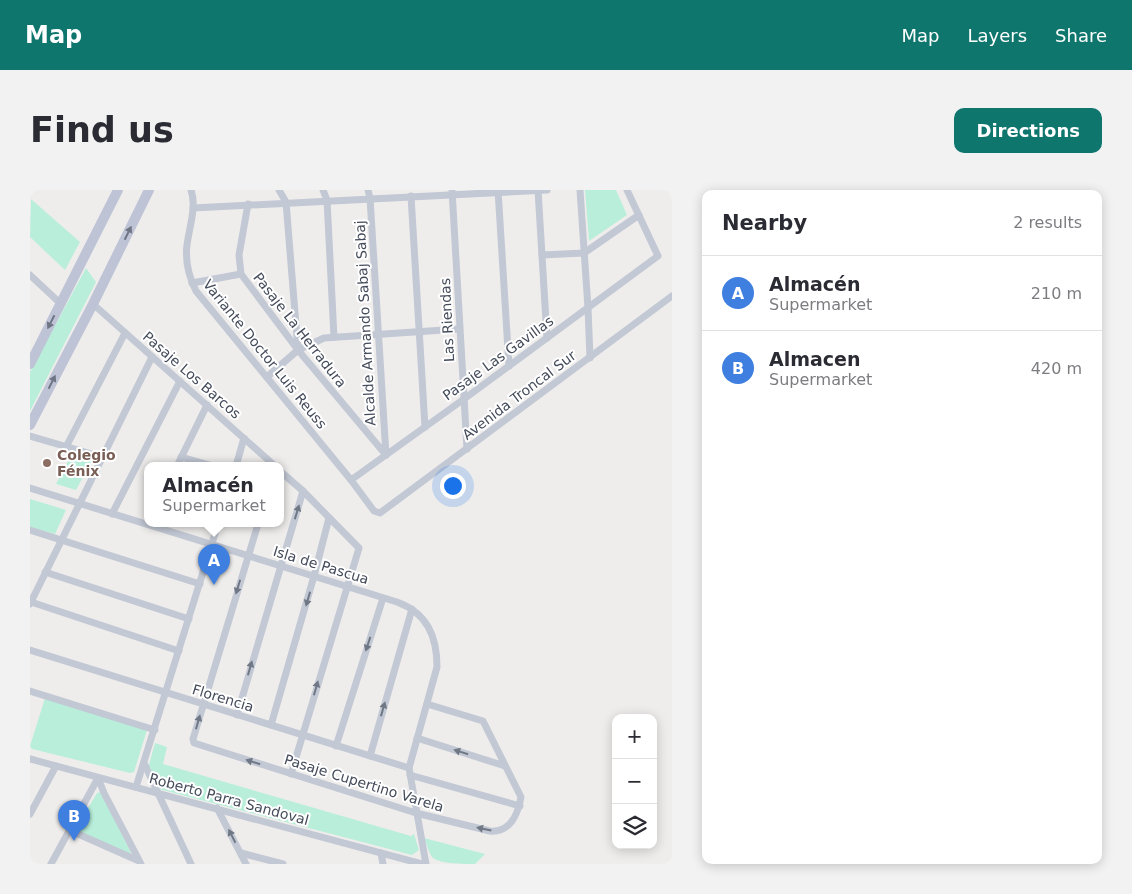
<!DOCTYPE html>
<meta charset="utf-8">
<style>
:root{--surface:#fff;--page:#f2f2f3;--text:#2b2b33;--muted:#7c7c81;--line:#e1e1e2;--accent:#0f766e}
body{margin:0;font-family:"DejaVu Sans",sans-serif;background:var(--page);color:var(--text)}
.controls{position:absolute;right:15px;bottom:15px;display:grid;overflow:hidden;border-radius:10px;box-shadow:0 2px 12px #0003}
.controls button{width:45px;height:45px;display:grid;place-items:center;padding:0;border:0;border-bottom:1px solid var(--line);background:var(--surface);color:var(--text);font:25px sans-serif}
.you{position:absolute;left:422px;top:295px;width:18px;height:18px;margin:-12px;border:4px solid #fff;border-radius:50%;background:#1a73e8;box-shadow:0 0 0 8px #1a73e833}
.badge{display:grid;place-items:center;width:32px;height:32px;border-radius:50%;background:var(--accent);color:#fff;font-size:16px;font-weight:700}
.pin{position:absolute;translate:-50% -41px;filter:drop-shadow(0 1px 2px #0008)}
.pin::after{content:'';position:absolute;top:26px;width:18px;height:15px;background:inherit;clip-path:polygon(0 0,100% 0,50% 100%)}
.popup{position:absolute;left:114px;top:272px;width:140px;height:65px;box-sizing:border-box;display:grid;place-content:center;border-radius:10px;background:var(--surface);filter:drop-shadow(0 1px 4px #0005);font-size:16px;white-space:nowrap;color:var(--muted)}
.popup b{font-size:19px;color:var(--text)}
.popup::after{content:'';position:absolute;left:50%;top:100%;margin-left:-10px;border:10px solid transparent;border-top-color:var(--surface)}
.list{margin:0;padding:0;list-style:none}
h2{display:flex;justify-content:space-between;align-items:center;height:65px;margin:0;padding:0 20px;font-size:21px}
h2 small{font-size:16px;font-weight:400;color:var(--muted)}
.list li{display:grid;grid-template-columns:32px 1fr auto;gap:15px;align-items:center;box-sizing:border-box;height:75px;padding:0 20px;border-top:1px solid var(--line)}
.list b{display:block;font-size:19px;white-space:nowrap}
.list p{margin:0;font-size:16px;white-space:nowrap;color:var(--muted)}
.list em{font-size:16px;font-style:normal;color:var(--muted)}
.icon{flex:none;width:28px;height:28px;fill:none;stroke:currentColor;stroke-width:2;stroke-linecap:round;stroke-linejoin:round}
.map{position:relative;flex:none;width:642px;height:674px;overflow:hidden;border-radius:10px}
header{display:flex;align-items:center;gap:30px;box-sizing:border-box;height:70px;padding:0 25px;background:var(--accent);color:#fff}
header strong{font-size:24px}
nav{display:flex;gap:28px;margin-inline-start:auto;font-size:18px}
.intro{display:flex;align-items:center;justify-content:space-between;box-sizing:border-box;height:120px;padding:0 30px}
h1{margin:0;font-size:35px}
.button{padding:12px 22px;border-radius:10px;background:var(--accent);color:#fff;font-size:18px;font-weight:700}
main{display:flex;gap:30px;padding:0 30px}
aside{flex:1;background:var(--surface);border-radius:10px;box-shadow:0 2px 12px #0003}
.map>svg:first-child{display:block}
</style>
<header>
<strong>Map</strong>
<nav><a>Map</a><a>Layers</a><a>Share</a></nav>
</header>
<div class="intro"><h1>Find us</h1><a class="button">Directions</a></div>
<main>
<div class="map">
<svg width="642" height="674" viewBox="0 0 642 674">
<rect width="100%" height="100%" fill="#efedec"/>
<g fill="#b9efda">
<polygon points="555,0 586,0 597,25 559,51"/>
<polygon points="1,9 50,52 35,80 0,47"/>
<polygon points="56,78 66,92 0,221 0,182"/>
<polygon points="43,262 63,268 46,300 26,294"/>
<polygon points="0,309 36,320 25,344 0,337"/>
<polygon points="15,508 117,540 104,582 100,583 2,559 0,556"/>
<polygon points="125,553 137,557 133,574 381,646 384,644 389,660 382,665 129,599 118,578"/>
<polygon points="71,602 101,663 97,664 47,641 46,638 67,603"/>
<path d="M394 648 455 664 445 674C434 674 408 674 402 667 398 661 397 654 394 648Z"/>
</g>
<g fill="none" stroke-linecap="round" stroke-linejoin="round">
<g stroke="#c2c8d4" stroke-width="7">
<path d="M161 0C167 17 159 38 157 55 155 71 159 87 166 101L321 290 344 321 350 323 642 106"/>
<polyline points="249,0 256,12 268,160"/>
<polyline points="293,0 297,10 304,147"/>
<polyline points="338,0 340,8 356,265"/>
<polyline points="422,0 437,259"/>
<polyline points="468,0 479,176"/>
<polyline points="508,0 517,148"/>
<polyline points="550,0 558,118 560,168"/>
<polyline points="381,6 395,237"/>
<polyline points="218,14 209,65 211,84 268,160 356,265"/>
<polyline points="163,18 517,0"/>
<polyline points="512,65 554,63 609,25"/>
<polyline points="0,85 31,114"/>
<polyline points="162,93 211,84"/>
<polyline points="63,114 245,276"/>
<polyline points="237,187 268,160 294,148 429,139"/>
<polyline points="0,246 72,267"/>
<polyline points="36,257 95,143"/>
<polyline points="151,267 183,276"/>
<polyline points="147,276 177,215"/>
<polyline points="206,276 214,248"/>
<polyline points="250,281 273,301 329,358 261,584"/>
<polyline points="321,290 434,209 628,66 597,0"/>
<path d="M0 298 367 412C397 423 407 446 407 477L379 578 396 674"/>
<polyline points="82,324 150,191"/>
<path d="M228 334 163 549 164 553 386 623 460 641C480 643 488 624 491 607L453 531 397 514"/>
<polyline points="0,340 170,394"/>
<polyline points="15,382 159,429"/>
<polyline points="1,412 149,461"/>
<polyline points="0,414 122,167"/>
<polyline points="0,460 379,578"/>
<polyline points="0,501 125,540"/>
<polyline points="207,525 273,301"/>
<polyline points="241,535 284,386 299,328"/>
<polyline points="387,548 475,576"/>
<polyline points="306,556 353,408"/>
<polyline points="340,566 382,419"/>
<polyline points="0,569 392,674"/>
<polyline points="114,573 161,674"/>
<polyline points="380,585 490,616"/>
<polyline points="68,588 74,603 111,674"/>
<polyline points="106,597 188,334"/>
<polyline points="187,618 216,674"/>
<polyline points="0,624 26,576"/>
<polyline points="39,640 109,671"/>
<polyline points="211,663 253,674"/>
<polyline points="351,663 353,674"/>
<polyline points="21,674 68,588"/>
</g>
<g stroke="#bec4d6" stroke-width="10">
<polyline points="0,174 88,0"/>
<polyline points="0,235 63,114 119,0"/>
</g>
</g>
<defs><path id="oneway-solid" d="M-6-.8H1V-3.2L6.5 0L1 3.2V.8H-6Z" transform="scale(1.25)"/></defs>
<g fill="#6f7585">
<use href="#oneway-solid" transform="translate(98 43) rotate(-64)"/>
<use href="#oneway-solid" transform="translate(21 132) rotate(117)"/>
<use href="#oneway-solid" transform="translate(22 192) rotate(-63)"/>
</g>
<g fill="#707785">
<use href="#oneway-solid" transform="translate(267 322) rotate(-73)"/>
<use href="#oneway-solid" transform="translate(208 397) rotate(107)"/>
<use href="#oneway-solid" transform="translate(278 409) rotate(106)"/>
<use href="#oneway-solid" transform="translate(338 454) rotate(108)"/>
<use href="#oneway-solid" transform="translate(220 478) rotate(-74)"/>
<use href="#oneway-solid" transform="translate(286 498) rotate(-74)"/>
<use href="#oneway-solid" transform="translate(353 519) rotate(-74)"/>
<use href="#oneway-solid" transform="translate(168 532) rotate(-74)"/>
<use href="#oneway-solid" transform="translate(431 562) rotate(-163)"/>
<use href="#oneway-solid" transform="translate(223 572) rotate(-163)"/>
<use href="#oneway-solid" transform="translate(454 639) rotate(-168)"/>
<use href="#oneway-solid" transform="translate(202 646) rotate(-117)"/>
</g>
<circle fill="#8d6e63" stroke="#fff" stroke-width="2" cx="17" cy="273" r="5"/>
<g text-anchor="middle" dominant-baseline="central" stroke-width="4" stroke-linejoin="round" paint-order="stroke">
<g font-size="14" fill="#444b5a" stroke="#fff">
<text transform="translate(417 130) rotate(-93)">Las Riendas</text>
<text transform="translate(335 133) rotate(-93)">Alcalde Armando Sabaj Sabaj</text>
<text transform="translate(270 140) rotate(52)">Pasaje La Herradura</text>
<text transform="translate(235 164) rotate(51)">Variante Doctor Luis Reuss</text>
<text transform="translate(468 168) rotate(-36)">Pasaje Las Gavillas</text>
<text transform="translate(162 185) rotate(41)">Pasaje Los Barcos</text>
<text transform="translate(489 205) rotate(-37)">Avenida Troncal Sur</text>
<text transform="translate(291 375) rotate(17)">Isla de Pascua</text>
<text transform="translate(193 508) rotate(17)">Florencia</text>
<text transform="translate(334 593) rotate(17)">Pasaje Cupertino Varela</text>
<text transform="translate(199 609) rotate(15)">Roberto Parra Sandoval</text>
</g>
<g font-size="14" font-weight="bold" fill="#785e54" stroke="#fff" text-anchor="start">
<text x="27" y="265">Colegio<tspan x="27" dy="16">Fénix</tspan></text>
</g>
</g>
</svg>
<div class="controls">
<button>+</button>
<button>−</button>
<button><svg class="icon" aria-label="layers" viewBox="0 0 24 24"><path d="M12 4l9 5-9 5-9-5zM3 14l9 5 9-5"/></svg></button>
</div>
<div class="you"></div>
<div class="pin badge" style="left:184px;top:395px;background:#3f7fe0">A</div>
<div class="popup"><b>Almacén</b>Supermarket</div>
<div class="pin badge" style="left:44px;top:651px;background:#3f7fe0">B</div>
</div>
<aside>
<h2>Nearby<small>2 results</small></h2>
<ul class="list">
<li><span class="badge" style="background:#3f7fe0">A</span><div><b>Almacén</b><p>Supermarket</p></div><em>210 m</em></li>
<li><span class="badge" style="background:#3f7fe0">B</span><div><b>Almacen</b><p>Supermarket</p></div><em>420 m</em></li>
</ul>
</aside>
</main>
